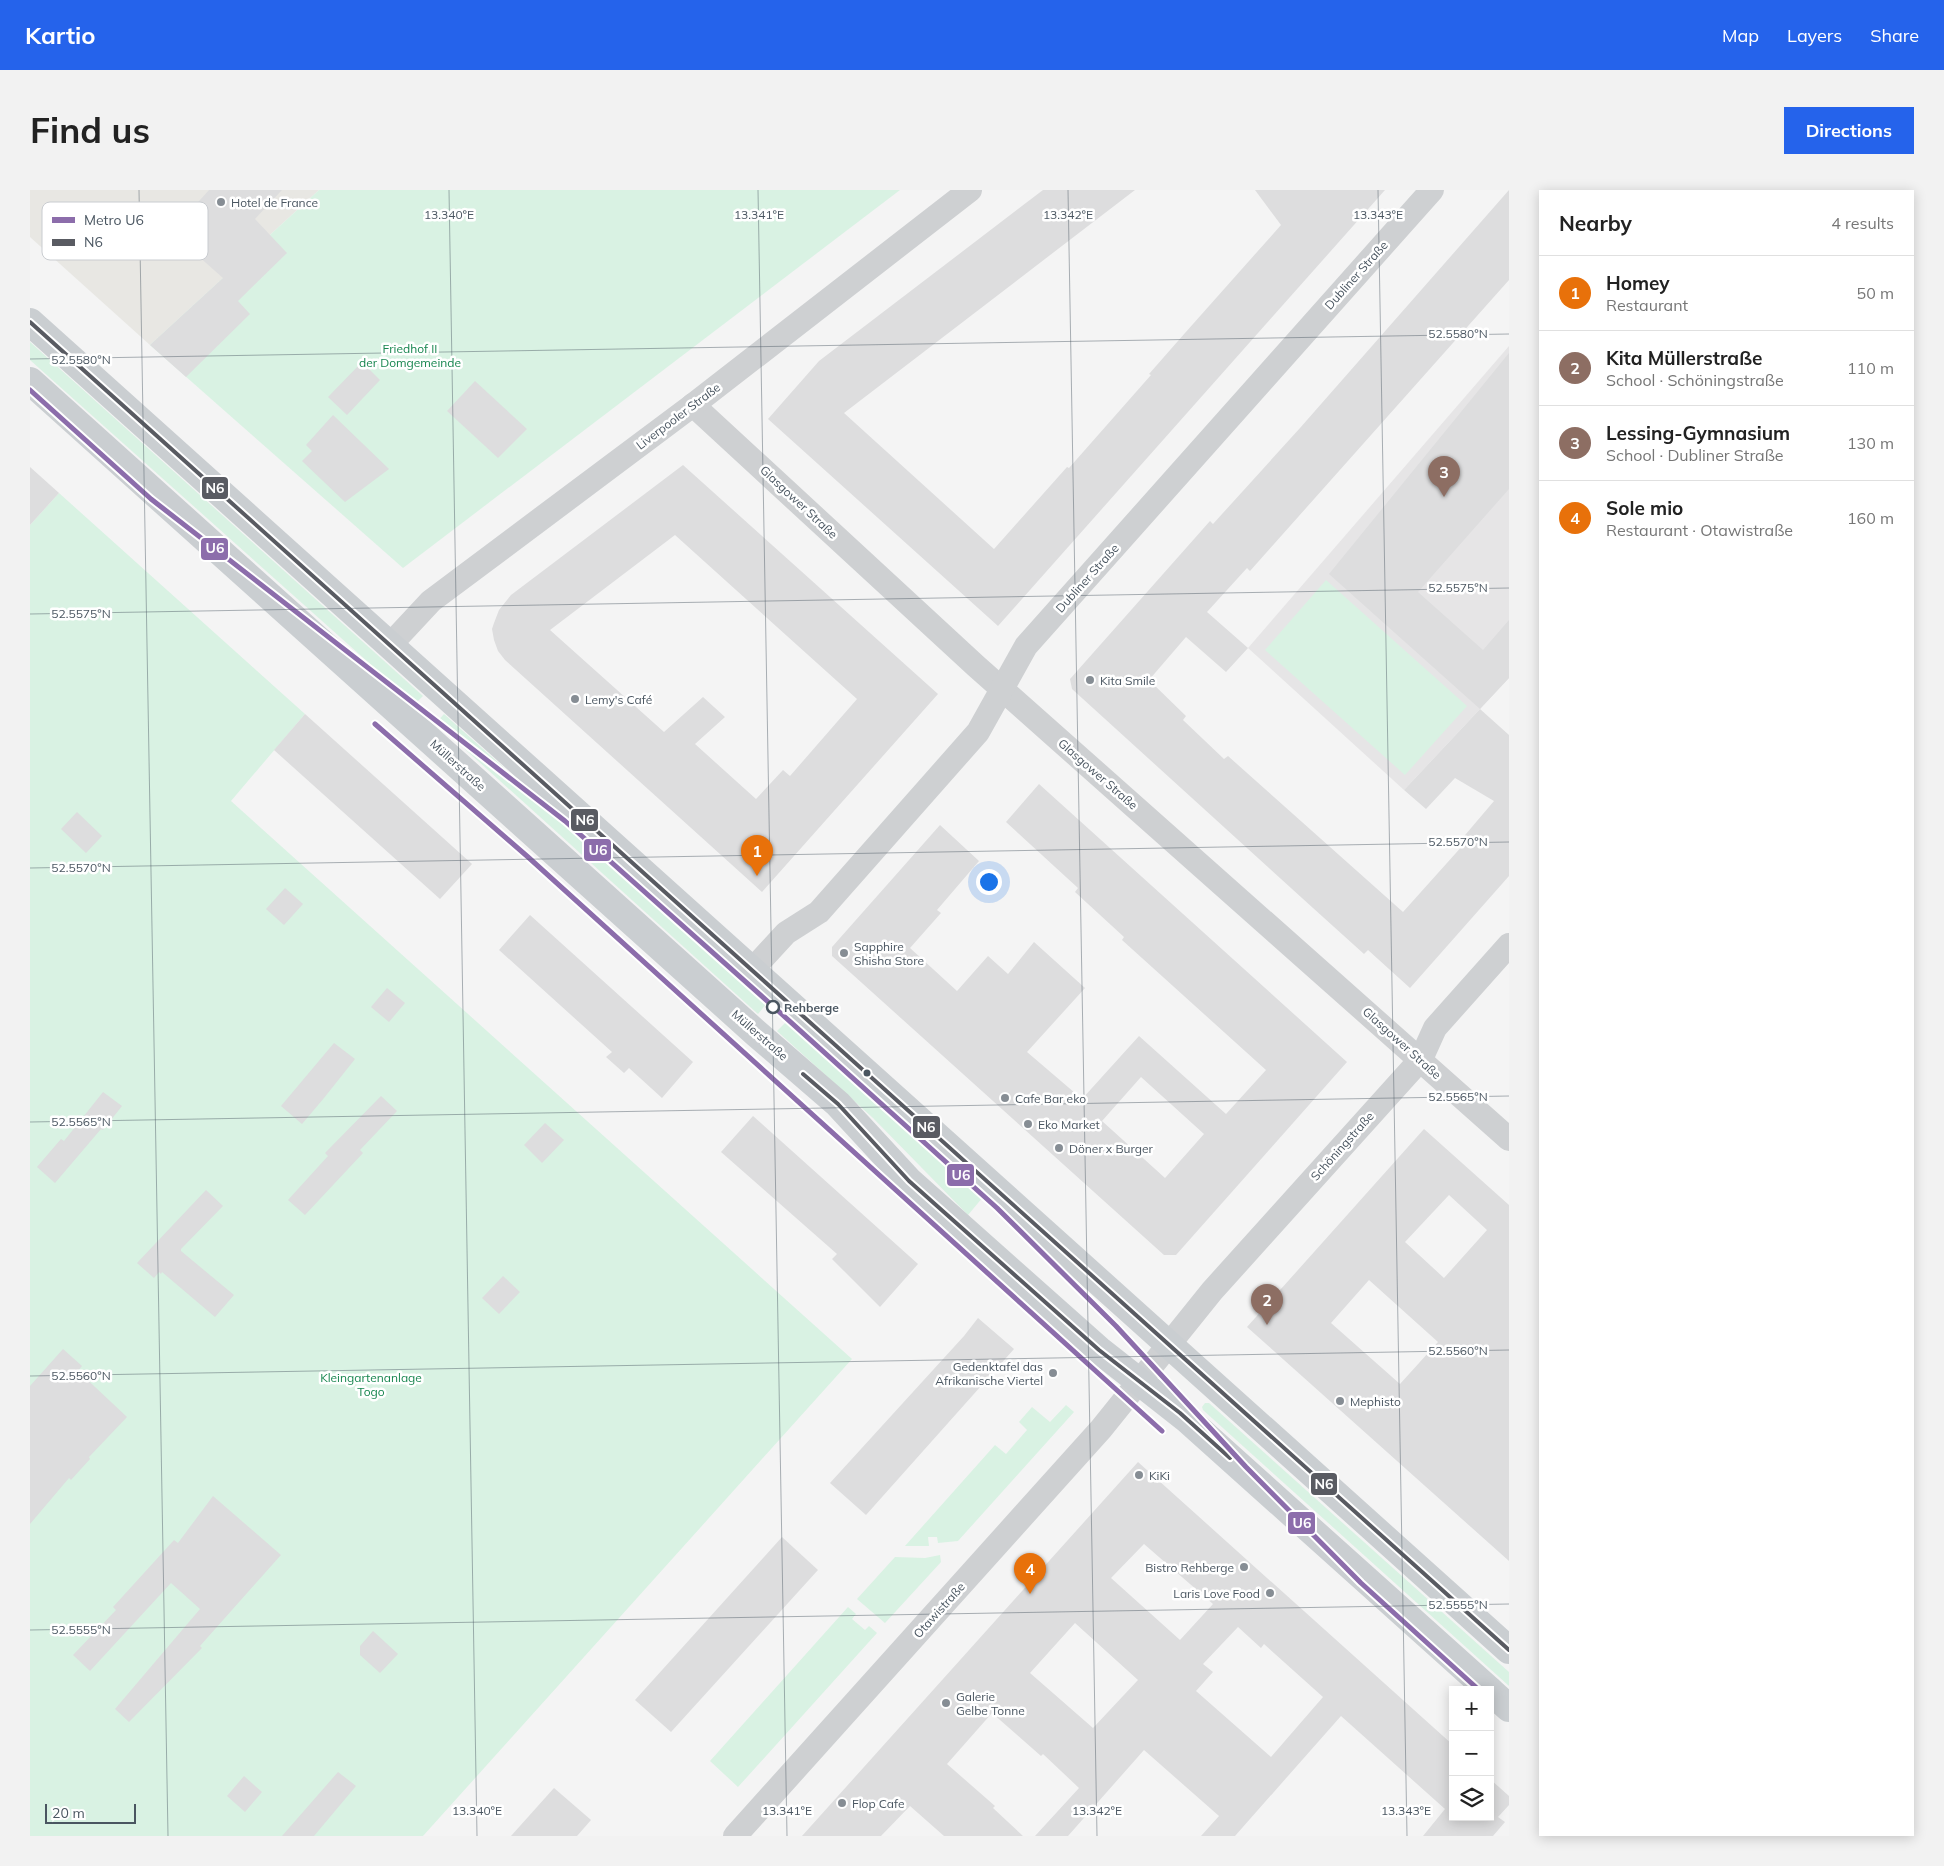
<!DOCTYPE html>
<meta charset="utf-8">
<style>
:root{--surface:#fff;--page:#f2f2f2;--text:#222;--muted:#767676;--line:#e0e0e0;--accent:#2563eb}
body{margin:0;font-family:Mulish,sans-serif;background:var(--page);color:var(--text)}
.controls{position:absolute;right:15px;bottom:15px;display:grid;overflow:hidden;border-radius:0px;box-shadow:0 2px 12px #0003}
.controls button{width:45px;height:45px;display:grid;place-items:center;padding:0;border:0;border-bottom:1px solid var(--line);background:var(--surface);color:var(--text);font:25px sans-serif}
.scale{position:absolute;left:15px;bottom:12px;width:91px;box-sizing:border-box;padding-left:5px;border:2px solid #4a5661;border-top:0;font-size:14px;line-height:18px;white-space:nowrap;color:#4a5661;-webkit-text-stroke:4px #fff;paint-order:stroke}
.you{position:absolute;left:958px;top:691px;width:18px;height:18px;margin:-12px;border:4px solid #fff;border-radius:50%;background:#1a73e8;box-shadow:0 0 0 8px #1a73e833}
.badge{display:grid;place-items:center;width:32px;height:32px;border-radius:50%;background:var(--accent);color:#fff;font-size:16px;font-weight:700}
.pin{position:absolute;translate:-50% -41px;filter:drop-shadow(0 1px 2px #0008)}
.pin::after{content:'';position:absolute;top:26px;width:18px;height:15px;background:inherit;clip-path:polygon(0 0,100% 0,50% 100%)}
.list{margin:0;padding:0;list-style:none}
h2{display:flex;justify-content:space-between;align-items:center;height:65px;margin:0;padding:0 20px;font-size:21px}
h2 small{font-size:16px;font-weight:400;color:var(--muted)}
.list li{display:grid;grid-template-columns:32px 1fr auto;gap:15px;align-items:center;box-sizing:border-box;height:75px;padding:0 20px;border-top:1px solid var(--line)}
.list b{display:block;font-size:19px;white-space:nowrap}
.list p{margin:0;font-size:16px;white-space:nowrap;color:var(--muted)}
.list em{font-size:16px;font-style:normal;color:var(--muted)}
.icon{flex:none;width:28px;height:28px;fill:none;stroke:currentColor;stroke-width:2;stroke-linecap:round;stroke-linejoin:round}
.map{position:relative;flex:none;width:1479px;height:1646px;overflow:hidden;border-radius:0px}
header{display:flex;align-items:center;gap:30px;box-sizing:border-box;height:70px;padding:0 25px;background:var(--accent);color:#fff}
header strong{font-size:24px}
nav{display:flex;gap:28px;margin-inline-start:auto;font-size:18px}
.intro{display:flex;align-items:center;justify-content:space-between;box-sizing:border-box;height:120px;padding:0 30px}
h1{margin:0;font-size:35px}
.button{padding:12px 22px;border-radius:0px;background:var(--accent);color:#fff;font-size:18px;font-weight:700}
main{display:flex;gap:30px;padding:0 30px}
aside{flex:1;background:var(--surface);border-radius:0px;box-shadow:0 2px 12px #0003}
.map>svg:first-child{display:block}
</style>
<header>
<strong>Kartio</strong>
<nav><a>Map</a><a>Layers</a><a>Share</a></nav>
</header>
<div class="intro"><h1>Find us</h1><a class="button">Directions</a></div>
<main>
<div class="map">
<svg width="1479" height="1646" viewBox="0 0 1479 1646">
<rect width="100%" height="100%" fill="#f4f4f4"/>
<polygon fill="#e8e7e3" points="0,0 289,0 120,155 0,47"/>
<polygon fill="#e6e5e6" points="1479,156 1479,488 1374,600 1218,458"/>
<g fill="#d9f2e3">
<polygon points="289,0 870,0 373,378 120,155"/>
<polygon points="0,152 393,506 385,514 0,170"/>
<polygon points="29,303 275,524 201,611 822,1169 393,1646 0,1646 0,335"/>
<polygon points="1296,390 1437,516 1375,585 1235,460"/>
<polygon points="414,524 737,813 728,824 406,533"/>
<polygon points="757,831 953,1007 938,1025 843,928 747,841"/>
<polygon points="1175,1213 1179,1213 1479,1482 1479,1496 1173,1220 1172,1217"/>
<polygon points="1036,1215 1044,1222 928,1351 908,1353 907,1347 898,1347 899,1356 875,1356 965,1255 976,1264 997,1240 989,1232 1002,1217 1020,1232"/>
<polygon points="910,1365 911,1372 855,1433 827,1409 865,1367 895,1368"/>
<polygon points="818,1417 826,1424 822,1429 835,1440 839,1436 847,1443 708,1597 680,1571"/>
</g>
<g fill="#ddddde" fill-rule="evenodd">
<polygon points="179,0 252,0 225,29 257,63 208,111 220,124 156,187 120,155 193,88 141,42"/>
<polygon points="1013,0 1105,0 814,223 964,359 1037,277 1039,278 1121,185 1119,184 1155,143 1251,35 1225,0 1355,0 968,436 738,229 789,171"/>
<polygon points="1479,0 1479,90 1220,381 1217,378 1177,422 1218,458 1196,482 1156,447 1119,490 1156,526 1153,530 1194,569 1198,566 1373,722 1434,654 1430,651 1464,611 1425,588 1396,619 1374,600 1450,519 1299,384 1479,163 1479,299 1388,402 1453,460 1479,430 1479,488 1450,519 1479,545 1479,686 1380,798 1338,760 1334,764 1283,718 1042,499 1040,489 1180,331 1183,334 1270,238"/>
<polygon points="332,172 350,190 317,225 298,207"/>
<polygon points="445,191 497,239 468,268 417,221"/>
<polygon points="303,225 359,279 315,312 272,271 282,261 276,255"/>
<path d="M653 275 908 504 732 702 475 470 468 461 464 450 462 439 464 433 469 420 481 405ZM645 345 827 509 760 586 753 580 726 609 665 554 695 527 673 507 634 542 520 440Z"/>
<polygon points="0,277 29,303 0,335"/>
<polygon points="275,524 442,674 410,709 244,560"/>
<path d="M1009 594 1317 872 1146 1065H1134L802 766V757L910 635 949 671 907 720 911 723 880 758 927 801 958 766 978 784 1004 752 1055 798 997 862 1052 909 1109 846 1196 924 1236 880 1092 750 1094 747 1045 702 1048 698 976 632ZM1111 887 1174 944 1135 988 1072 931Z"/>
<polygon points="47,622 72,646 56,663 31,639"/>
<polygon points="255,698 273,714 254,735 236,719"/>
<polygon points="500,725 663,872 632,908 599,878 594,883 576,867 582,862 469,760"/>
<polygon points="357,798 375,813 359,832 341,817"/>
<polygon points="304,853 325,869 294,908 272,934 251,916"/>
<polygon points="73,902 92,916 73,940 71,939 25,993 7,977 31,949 34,951"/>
<polygon points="351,906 367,921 330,960 333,963 275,1025 258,1010 298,966 295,963"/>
<polygon points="723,926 888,1074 850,1117 802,1069 807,1064 691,962"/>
<polygon points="515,933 534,950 512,973 494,955"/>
<path d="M1394 939 1479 1015V1371L1217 1137ZM1419 1005 1457 1040 1414 1088 1375 1052ZM1339 1090 1408 1152 1370 1194 1301 1133Z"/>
<polygon points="176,1000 193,1016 151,1059 151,1061 204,1105 185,1127 132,1082 131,1084 129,1082 124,1088 107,1073"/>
<polygon points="473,1086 490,1102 469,1124 452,1108"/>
<polygon points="948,1128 984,1159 836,1325 800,1293 934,1146"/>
<polygon points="33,1159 52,1176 48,1181 97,1227 59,1267 60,1269 41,1290 39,1288 0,1334 0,1196"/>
<path d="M1108 1272 1423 1555V1627H1460V1589L1479 1606V1615L1468 1627 1475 1632 1463 1646H1393L1415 1619 1311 1526 1205 1646H1171L1189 1626 1114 1560 1038 1646H1005L1049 1598 1013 1564 1011 1566 962 1523 917 1574 965 1616 963 1618 993 1646H914L880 1616 851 1646H772ZM1114 1354 1183 1414 1150 1450 1081 1388ZM1045 1433 1108 1490 1063 1538 1000 1483ZM1208 1437 1231 1458 1234 1454 1293 1507 1241 1567 1166 1501 1183 1482 1173 1474Z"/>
<polygon points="183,1306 251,1365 170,1456 172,1458 99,1532 85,1519 170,1419 141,1393 60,1481 43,1465 86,1420 83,1417 144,1350 148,1353"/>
<polygon points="752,1347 788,1380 641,1542 605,1510"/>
<polygon points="343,1441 368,1464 350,1483 330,1465 330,1456"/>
<polygon points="308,1582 326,1596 284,1646 252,1646"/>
<polygon points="214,1586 232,1602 215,1622 197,1606"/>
<polygon points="524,1598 561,1630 547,1646 481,1646"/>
</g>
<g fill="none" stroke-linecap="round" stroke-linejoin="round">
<g stroke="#ced0d2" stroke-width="24">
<polyline points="663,215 946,476 1479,949"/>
<polyline points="360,455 401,411 663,215 940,0"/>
<polyline points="722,780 756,743 789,722 948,542 996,456 1402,0"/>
<polyline points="705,1646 1071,1239 1182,1101 1391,869 1405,838 1479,755"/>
</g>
<g stroke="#caced1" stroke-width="28">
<polyline points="0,132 1479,1460"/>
<polyline points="0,191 727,844 808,914 879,991 1069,1160 1158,1230 1459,1500"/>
<polyline points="1460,1501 1479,1518"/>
</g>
<g stroke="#fff" stroke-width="8">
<g id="bus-1">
<polyline points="0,132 1479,1460"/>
<polyline points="773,884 808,914 879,991 1069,1160 1150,1223 1200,1268"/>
</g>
</g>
<use href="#bus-1" stroke="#595b62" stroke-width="4"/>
<g stroke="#fff" stroke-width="9">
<g id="metro-1">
<polyline points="0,200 121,309 535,631 745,818 967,1018 1086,1136 1216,1277 1331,1393 1449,1500"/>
<polyline points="345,534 498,667 1132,1241"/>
</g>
</g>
<use href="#metro-1" stroke="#8c6dab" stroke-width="5"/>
</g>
<path fill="none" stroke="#4a5661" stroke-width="1" stroke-opacity="0.45" d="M109 0 138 1646M419 0 447 1646M728 0 757 1646M1038 0 1067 1646M1348 0 1377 1646M0 169 1479 144M0 424 1479 398M0 678 1479 652M0 932 1479 906M0 1186 1479 1160M0 1440 1479 1414"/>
<g fill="#868d94" stroke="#fff" stroke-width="2">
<circle cx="191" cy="12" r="5"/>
<circle cx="1060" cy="490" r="5"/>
<circle cx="545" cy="509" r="5"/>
<circle cx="814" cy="763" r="5"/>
<circle cx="975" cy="908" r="5"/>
<circle cx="998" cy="934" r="5"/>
<circle cx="1029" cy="958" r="5"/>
<circle cx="1023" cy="1183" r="5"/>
<circle cx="1310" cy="1211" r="5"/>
<circle cx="1109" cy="1285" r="5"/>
<circle cx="1214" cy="1377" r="5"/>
<circle cx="1240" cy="1403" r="5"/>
<circle cx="916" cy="1513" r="5"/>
<circle cx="812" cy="1613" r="5"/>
</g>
<circle fill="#fff" stroke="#4a5661" stroke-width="2.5" cx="743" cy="817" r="6"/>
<circle fill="#4a5661" stroke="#fff" stroke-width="2" cx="837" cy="883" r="4.5"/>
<g text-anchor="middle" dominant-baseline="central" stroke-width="5" stroke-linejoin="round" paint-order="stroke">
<g font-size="12" fill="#4a5661" stroke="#fff" text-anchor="start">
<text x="201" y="12">Hotel de France</text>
<text x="1070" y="490">Kita Smile</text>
<text x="555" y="509">Lemy's Café</text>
<text x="824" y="756">Sapphire<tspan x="824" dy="14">Shisha Store</tspan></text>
<text x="985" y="908">Cafe Bar eko</text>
<text x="1008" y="934">Eko Market</text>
<text x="1039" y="958">Döner x Burger</text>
<text x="1013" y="1176" text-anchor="end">Gedenktafel das<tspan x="1013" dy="14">Afrikanische Viertel</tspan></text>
<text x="1320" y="1211">Mephisto</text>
<text x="1119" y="1285">KiKi</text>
<text x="1204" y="1377" text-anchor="end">Bistro Rehberge</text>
<text x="1230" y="1403" text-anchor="end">Laris Love Food</text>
<text x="926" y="1506">Galerie<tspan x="926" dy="14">Gelbe Tonne</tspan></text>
<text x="822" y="1613">Flop Cafe</text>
</g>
<g font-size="12" fill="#4a5661" stroke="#fff">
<text transform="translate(1326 85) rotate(-48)">Dubliner Straße</text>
<text transform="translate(648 226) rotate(-37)">Liverpooler Straße</text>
<text transform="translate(769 312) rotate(43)">Glasgower Straße</text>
<text transform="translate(1057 388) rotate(-48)">Dubliner Straße</text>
<text transform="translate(428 575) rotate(42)">Müllerstraße</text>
<text transform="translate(1068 584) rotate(41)">Glasgower Straße</text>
<text transform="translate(730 845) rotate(41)">Müllerstraße</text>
<text transform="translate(1372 853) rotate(42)">Glasgower Straße</text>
<text transform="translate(1312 956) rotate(-48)">Schöningstraße</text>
<text transform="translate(909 1420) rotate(-48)">Otawistraße</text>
</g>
<g font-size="12" fill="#17864f" stroke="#fff">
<text x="380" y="158">Friedhof II<tspan x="380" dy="14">der Domgemeinde</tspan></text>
<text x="341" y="1187">Kleingartenanlage<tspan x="341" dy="14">Togo</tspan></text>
</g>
<g font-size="12" font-weight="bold" fill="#4a5661" stroke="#fff" text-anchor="start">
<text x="754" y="817">Rehberge</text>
</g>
</g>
<rect x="12" y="12" width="166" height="58" rx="8" fill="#fff" stroke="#c9ccd0" stroke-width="1"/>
<rect x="22" y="27" width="23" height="6" fill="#8c6dab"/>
<rect x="22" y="49" width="23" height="7" fill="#595b62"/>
<g font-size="14" fill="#4a5661">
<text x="54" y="35">Metro U6</text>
<text x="54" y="57">N6</text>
</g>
<g font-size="12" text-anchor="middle" fill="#4a5661" stroke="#fff" stroke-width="5" stroke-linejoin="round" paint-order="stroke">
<text x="419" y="29">13.340°E</text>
<text x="729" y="29">13.341°E</text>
<text x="1038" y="29">13.342°E</text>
<text x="1348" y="29">13.343°E</text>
<text x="1428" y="148">52.5580°N</text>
<text x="51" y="174">52.5580°N</text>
<text x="1428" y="402">52.5575°N</text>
<text x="51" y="428">52.5575°N</text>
<text x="1428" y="656">52.5570°N</text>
<text x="51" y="682">52.5570°N</text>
<text x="1428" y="911">52.5565°N</text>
<text x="51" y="936">52.5565°N</text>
<text x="1428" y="1165">52.5560°N</text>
<text x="51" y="1190">52.5560°N</text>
<text x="1428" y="1419">52.5555°N</text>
<text x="51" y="1444">52.5555°N</text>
<text x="447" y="1625">13.340°E</text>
<text x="757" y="1625">13.341°E</text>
<text x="1067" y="1625">13.342°E</text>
<text x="1376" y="1625">13.343°E</text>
</g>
<g stroke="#fff" stroke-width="2">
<rect x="171" y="286" width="28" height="24" rx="5" fill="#595b62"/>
<rect x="170" y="347" width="29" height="24" rx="5" fill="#8c6dab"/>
<rect x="540" y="618" width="29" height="24" rx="5" fill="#595b62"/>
<rect x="553" y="648" width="29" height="24" rx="5" fill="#8c6dab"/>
<rect x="882" y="925" width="29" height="24" rx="5" fill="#595b62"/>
<rect x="916" y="973" width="29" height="24" rx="5" fill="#8c6dab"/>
<rect x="1280" y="1282" width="28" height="24" rx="5" fill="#595b62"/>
<rect x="1257" y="1321" width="29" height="24" rx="5" fill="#8c6dab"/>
</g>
<g font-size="14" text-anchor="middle" font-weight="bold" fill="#fff">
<text x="185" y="303">N6</text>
<text x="185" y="363">U6</text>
<text x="555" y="635">N6</text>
<text x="568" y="665">U6</text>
<text x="896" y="942">N6</text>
<text x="931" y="990">U6</text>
<text x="1294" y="1299">N6</text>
<text x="1272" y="1338">U6</text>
</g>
</svg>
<div class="controls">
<button>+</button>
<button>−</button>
<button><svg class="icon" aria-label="layers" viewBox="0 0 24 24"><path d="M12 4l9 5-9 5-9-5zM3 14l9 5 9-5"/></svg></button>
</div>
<div class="scale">20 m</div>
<div class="you"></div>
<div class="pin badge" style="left:727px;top:686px;background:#e8710a">1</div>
<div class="pin badge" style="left:1237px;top:1135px;background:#8d6e63">2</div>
<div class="pin badge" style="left:1414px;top:307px;background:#8d6e63">3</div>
<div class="pin badge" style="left:1000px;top:1404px;background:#e8710a">4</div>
</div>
<aside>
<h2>Nearby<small>4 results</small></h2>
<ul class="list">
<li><span class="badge" style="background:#e8710a">1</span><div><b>Homey</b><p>Restaurant</p></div><em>50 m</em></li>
<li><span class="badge" style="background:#8d6e63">2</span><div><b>Kita Müllerstraße</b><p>School · Schöningstraße</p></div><em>110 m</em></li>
<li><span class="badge" style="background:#8d6e63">3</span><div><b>Lessing-Gymnasium</b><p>School · Dubliner Straße</p></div><em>130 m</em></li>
<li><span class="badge" style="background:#e8710a">4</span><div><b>Sole mio</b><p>Restaurant · Otawistraße</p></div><em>160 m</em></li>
</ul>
</aside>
</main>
